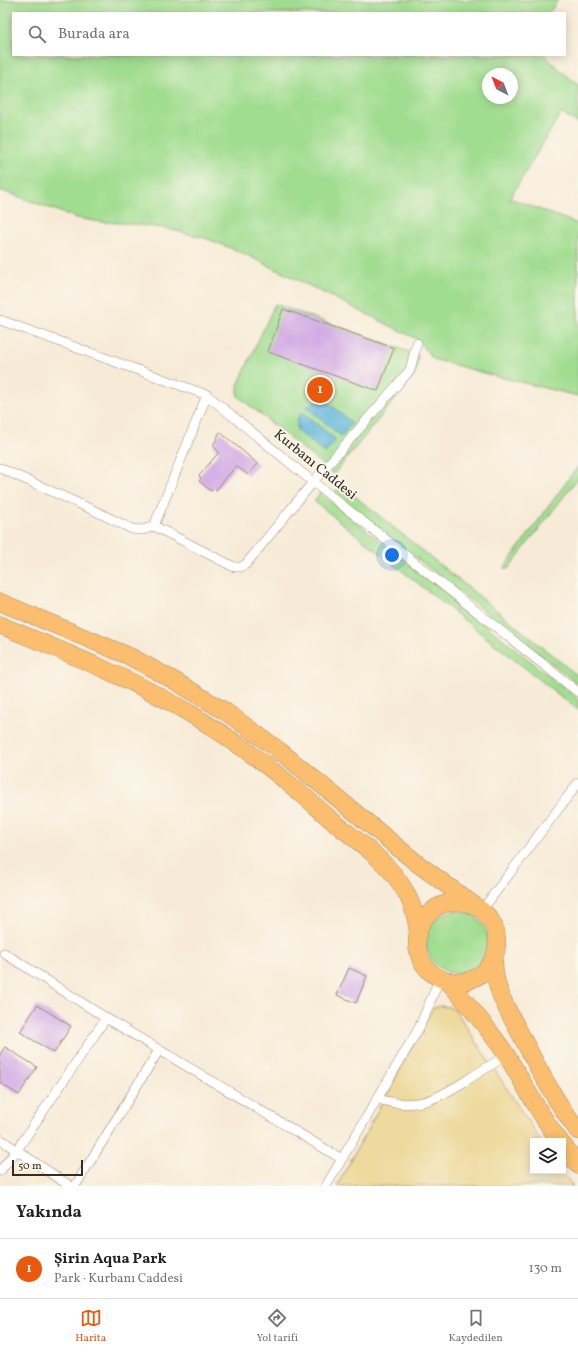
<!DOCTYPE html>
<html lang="tr">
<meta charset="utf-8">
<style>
:root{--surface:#fff;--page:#f6f6f6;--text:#222;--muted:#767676;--line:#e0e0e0;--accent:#ea580c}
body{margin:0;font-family:Vollkorn,serif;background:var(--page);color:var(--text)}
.controls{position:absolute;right:12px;bottom:12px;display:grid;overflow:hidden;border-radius:0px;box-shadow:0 2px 10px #0003}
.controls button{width:36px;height:36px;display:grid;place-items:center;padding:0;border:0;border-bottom:1px solid var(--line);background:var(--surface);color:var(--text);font:20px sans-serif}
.compass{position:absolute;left:482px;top:68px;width:36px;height:36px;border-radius:50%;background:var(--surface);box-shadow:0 2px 10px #0003;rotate:318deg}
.scale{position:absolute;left:12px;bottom:10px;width:71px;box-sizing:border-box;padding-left:4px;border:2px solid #3b2a1e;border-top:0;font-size:11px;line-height:14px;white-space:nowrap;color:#3b2a1e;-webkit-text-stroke:3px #fbf7ec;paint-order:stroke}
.you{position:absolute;left:392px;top:555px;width:14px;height:14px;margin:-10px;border:3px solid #fff;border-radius:50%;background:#1a73e8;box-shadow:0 0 0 6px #1a73e833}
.badge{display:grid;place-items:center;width:26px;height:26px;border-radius:50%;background:var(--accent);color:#fff;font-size:13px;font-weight:700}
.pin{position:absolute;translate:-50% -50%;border:2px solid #fff;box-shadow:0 1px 4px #0006}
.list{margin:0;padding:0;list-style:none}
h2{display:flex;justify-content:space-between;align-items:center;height:52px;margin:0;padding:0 16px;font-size:17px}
h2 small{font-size:13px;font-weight:400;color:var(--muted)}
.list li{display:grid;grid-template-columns:26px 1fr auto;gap:12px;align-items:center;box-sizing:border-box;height:60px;padding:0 16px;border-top:1px solid var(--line)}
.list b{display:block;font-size:15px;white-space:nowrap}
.list p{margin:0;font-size:13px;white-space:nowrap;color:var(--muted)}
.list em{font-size:13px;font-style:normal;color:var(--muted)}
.icon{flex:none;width:22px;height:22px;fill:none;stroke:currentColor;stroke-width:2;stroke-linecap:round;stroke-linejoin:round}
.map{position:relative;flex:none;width:578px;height:1186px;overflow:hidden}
.search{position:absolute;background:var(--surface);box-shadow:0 2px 10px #0003;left:12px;right:12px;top:12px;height:44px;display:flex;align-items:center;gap:10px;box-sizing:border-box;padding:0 14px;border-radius:0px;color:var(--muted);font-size:15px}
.sheet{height:112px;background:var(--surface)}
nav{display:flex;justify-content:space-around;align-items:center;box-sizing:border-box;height:56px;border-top:1px solid var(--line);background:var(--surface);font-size:11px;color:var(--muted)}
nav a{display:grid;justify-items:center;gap:2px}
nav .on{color:var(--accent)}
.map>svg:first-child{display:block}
</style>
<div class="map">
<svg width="578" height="1186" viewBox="0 0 578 1186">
<rect width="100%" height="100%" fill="#fbf7ec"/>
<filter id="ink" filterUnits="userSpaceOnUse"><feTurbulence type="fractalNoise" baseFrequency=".025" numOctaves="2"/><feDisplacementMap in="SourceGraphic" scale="8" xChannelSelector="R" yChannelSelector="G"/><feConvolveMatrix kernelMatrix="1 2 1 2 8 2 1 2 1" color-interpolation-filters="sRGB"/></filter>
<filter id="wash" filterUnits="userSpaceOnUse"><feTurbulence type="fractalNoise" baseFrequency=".012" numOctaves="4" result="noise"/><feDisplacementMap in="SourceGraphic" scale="16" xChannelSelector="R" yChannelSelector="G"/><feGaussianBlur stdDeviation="0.9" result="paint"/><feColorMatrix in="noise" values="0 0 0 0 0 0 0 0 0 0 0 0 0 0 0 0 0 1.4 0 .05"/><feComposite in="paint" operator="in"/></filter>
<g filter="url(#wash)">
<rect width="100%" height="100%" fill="#f7ebd7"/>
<g fill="#a1dd90" stroke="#6e8457" fill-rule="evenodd">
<path d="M0 0H558L549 13H13V55H545L552 63 578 85V123L561 113 510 198 578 224V396L495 376 433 359 417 339 245 254 205 238 164 228 123 223 101 222 77 218 0 190ZM488 74H512V98H488Z"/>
<polygon points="275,304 418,355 416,373 334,474 238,396 238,385"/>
<polygon points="578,466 578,478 508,569 504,568"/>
<polygon points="341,485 578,676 578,684 434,572 335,492"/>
<polygon points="320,493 578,699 578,710 314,501"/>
<circle cx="457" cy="942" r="31"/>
</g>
<polygon fill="#eeda9e" stroke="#94825e" points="441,1006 449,1007 456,1011 541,1141 533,1141 533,1171 561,1171 573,1186 337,1186 433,1008"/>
<g fill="#5db5da" stroke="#4c707c">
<polygon points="319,399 324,399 352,423 341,436 307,407 315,401"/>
<polygon points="302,412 336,440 325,453 297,430 297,420"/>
</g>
<g id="blocks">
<g fill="#cda1e4">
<polygon points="283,309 394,348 378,391 268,352"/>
<polygon points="220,432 258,464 248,475 236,466 216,490 214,488 211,491 199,481 201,478 199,476 219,452 213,446"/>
<polygon points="349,968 367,976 356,1003 337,995"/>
<polygon points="37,1005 71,1026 54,1053 20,1032"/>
<polygon points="5,1047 37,1067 19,1095 0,1083 0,1054"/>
</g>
</g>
</g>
<g filter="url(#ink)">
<use href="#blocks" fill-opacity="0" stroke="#998a7a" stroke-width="1"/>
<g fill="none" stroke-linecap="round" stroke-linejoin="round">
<g stroke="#998a7a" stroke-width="10">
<g id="street">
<polyline points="0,320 207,395 313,482 578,692"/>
<polyline points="207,395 154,526 234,567 241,567 246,564 313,482 410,370 417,343"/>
<polyline points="0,468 93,510 132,529 143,530 154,526"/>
<polyline points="482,910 578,783"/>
<polyline points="4,953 106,1018 342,1159"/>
<path d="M378 1099C415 1110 433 1101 464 1082 478 1073 492 1064 506 1056"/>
<polyline points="0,1139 70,1186"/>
<polyline points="0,1171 17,1150 106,1018"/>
<polyline points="75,1186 159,1050"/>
<polyline points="326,1186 419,1028 440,978"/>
</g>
</g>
<g stroke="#998a7a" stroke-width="18">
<g id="highway">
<polyline points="0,602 129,656 175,681 226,712 280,751 418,864 474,905"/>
<path d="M0 625C64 652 129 677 189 713 228 736 265 763 299 792 309 800 319 809 329 818 369 851 413 876 418 933"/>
<circle cx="457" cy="942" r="40"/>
<path d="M494 958C493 987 507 1009 520 1033 537 1067 555 1101 578 1131"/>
<path d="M448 981C467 1004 488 1027 505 1053 524 1082 538 1114 560 1141"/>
<polyline points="563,1145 578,1165"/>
</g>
</g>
<use href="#street" stroke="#fff" stroke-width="9"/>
<use href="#highway" stroke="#fabe6e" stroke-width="17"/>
</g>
</g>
<g text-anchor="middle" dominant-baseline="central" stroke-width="3.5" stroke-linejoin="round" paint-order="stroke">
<g font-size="14" fill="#3b2a1e" stroke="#fbf7ec">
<text transform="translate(315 465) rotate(39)">Kurbanı Caddesi</text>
</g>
</g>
</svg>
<div class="controls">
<button><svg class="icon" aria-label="layers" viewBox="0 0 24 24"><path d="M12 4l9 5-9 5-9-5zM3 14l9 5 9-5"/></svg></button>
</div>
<svg class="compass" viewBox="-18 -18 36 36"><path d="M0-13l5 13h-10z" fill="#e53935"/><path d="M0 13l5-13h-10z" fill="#767676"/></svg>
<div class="scale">50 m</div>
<div class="you"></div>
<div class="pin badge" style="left:320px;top:390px">1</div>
<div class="search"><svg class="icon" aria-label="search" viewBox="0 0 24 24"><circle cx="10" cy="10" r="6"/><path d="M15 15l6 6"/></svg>Burada ara</div>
</div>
<section class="sheet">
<h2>Yakında<small></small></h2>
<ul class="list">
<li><span class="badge">1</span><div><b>Şirin Aqua Park</b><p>Park · Kurbanı Caddesi</p></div><em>130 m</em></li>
</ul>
</section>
<nav>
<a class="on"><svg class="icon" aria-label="map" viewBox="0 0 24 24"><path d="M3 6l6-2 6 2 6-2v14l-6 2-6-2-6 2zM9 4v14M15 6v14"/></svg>Harita</a>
<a><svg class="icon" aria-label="directions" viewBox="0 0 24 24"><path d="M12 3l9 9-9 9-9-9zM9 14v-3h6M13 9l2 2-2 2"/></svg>Yol tarifi</a>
<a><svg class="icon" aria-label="saved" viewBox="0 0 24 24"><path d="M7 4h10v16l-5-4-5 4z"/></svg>Kaydedilen</a>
</nav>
